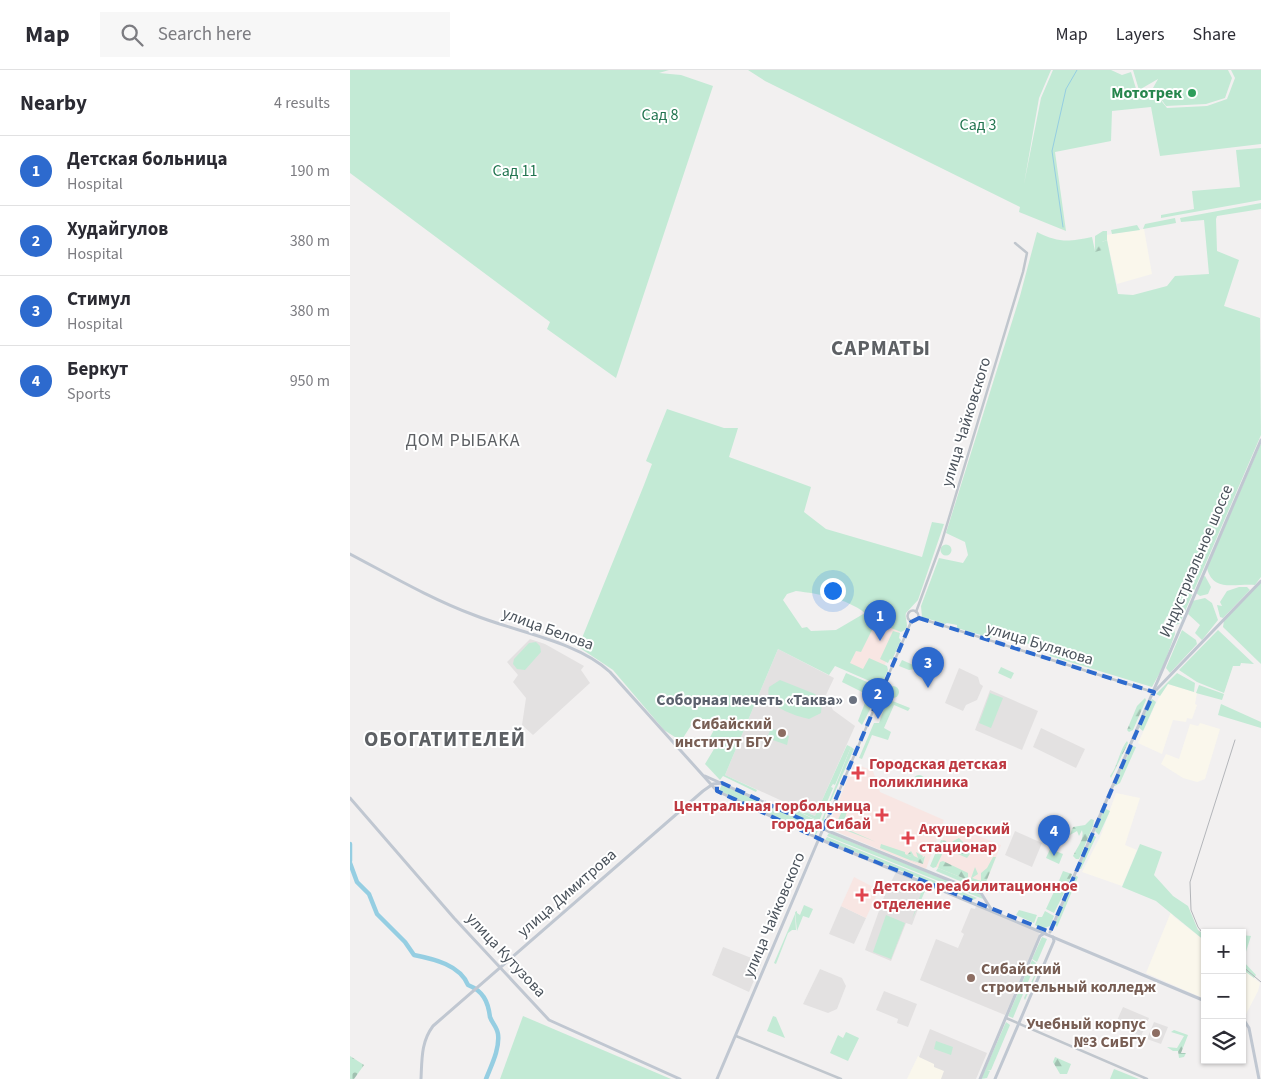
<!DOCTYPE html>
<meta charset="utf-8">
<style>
:root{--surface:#fff;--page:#f7f7f7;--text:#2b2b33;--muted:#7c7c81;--line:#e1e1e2;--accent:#2d6ace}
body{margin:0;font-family:"Source Sans 3",sans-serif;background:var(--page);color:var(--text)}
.controls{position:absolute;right:15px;bottom:15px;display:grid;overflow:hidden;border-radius:0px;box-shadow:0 1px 4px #0004}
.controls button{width:45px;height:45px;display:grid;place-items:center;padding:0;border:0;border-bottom:1px solid var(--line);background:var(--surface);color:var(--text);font:25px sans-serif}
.you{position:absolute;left:482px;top:520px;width:18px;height:18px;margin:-12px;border:4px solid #fff;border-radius:50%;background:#1a73e8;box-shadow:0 0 0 8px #1a73e833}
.badge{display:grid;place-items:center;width:32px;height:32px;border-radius:50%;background:var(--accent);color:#fff;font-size:16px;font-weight:700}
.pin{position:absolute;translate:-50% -41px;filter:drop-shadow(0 1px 2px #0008)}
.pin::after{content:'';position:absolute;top:26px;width:18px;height:15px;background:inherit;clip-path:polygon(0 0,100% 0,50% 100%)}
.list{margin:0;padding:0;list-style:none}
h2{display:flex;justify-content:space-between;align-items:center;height:65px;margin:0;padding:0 20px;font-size:21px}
h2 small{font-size:16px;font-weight:400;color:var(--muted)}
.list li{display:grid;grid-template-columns:32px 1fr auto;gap:15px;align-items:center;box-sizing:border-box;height:70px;padding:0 20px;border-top:1px solid var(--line)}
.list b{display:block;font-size:19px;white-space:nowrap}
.list p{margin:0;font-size:16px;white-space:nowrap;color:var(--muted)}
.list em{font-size:16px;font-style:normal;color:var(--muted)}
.icon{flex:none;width:28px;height:28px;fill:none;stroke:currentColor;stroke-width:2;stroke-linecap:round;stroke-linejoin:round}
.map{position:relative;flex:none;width:911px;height:1009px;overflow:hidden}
header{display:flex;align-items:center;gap:30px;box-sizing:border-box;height:70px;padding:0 25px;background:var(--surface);border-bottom:1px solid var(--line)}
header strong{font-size:24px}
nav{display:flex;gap:28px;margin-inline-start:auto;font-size:18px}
.search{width:350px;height:45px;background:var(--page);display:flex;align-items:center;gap:12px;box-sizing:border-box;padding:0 18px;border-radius:0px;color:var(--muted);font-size:19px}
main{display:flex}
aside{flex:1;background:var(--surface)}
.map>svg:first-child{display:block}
</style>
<header>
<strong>Map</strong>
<div class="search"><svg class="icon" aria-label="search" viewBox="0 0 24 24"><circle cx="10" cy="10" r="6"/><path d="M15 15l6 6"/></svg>Search here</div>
<nav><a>Map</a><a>Layers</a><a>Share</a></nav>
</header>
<main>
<aside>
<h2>Nearby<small>4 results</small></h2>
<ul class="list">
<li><span class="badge">1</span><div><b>Детская больница</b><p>Hospital</p></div><em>190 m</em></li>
<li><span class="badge">2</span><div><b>Худайгулов</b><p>Hospital</p></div><em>380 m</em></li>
<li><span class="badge">3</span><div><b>Стимул</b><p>Hospital</p></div><em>380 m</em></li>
<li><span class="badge">4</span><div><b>Беркут</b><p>Sports</p></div><em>950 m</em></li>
</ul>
</aside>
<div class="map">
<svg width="911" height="1009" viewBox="0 0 911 1009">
<defs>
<pattern id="forest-firs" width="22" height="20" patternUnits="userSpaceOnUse" patternTransform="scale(1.25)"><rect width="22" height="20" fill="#c3ead5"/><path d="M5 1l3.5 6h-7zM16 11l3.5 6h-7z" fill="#a0c0b0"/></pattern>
<pattern id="cemetery-stones" width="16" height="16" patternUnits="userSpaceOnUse" patternTransform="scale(1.25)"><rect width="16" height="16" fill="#c3ead5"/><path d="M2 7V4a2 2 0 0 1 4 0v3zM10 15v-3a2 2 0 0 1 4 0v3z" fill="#a0c0b0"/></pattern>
</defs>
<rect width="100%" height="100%" fill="#f2f0f0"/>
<g fill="#faf7ec">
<polygon points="794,159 802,204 767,214 756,165"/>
<polygon points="818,614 847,623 845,634 847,635 842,649 837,648 836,652 823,650 812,684 788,673 808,629"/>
<polygon points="850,653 870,659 855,709 847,712 833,708 811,694 816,684 829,689 840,654 848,656"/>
<polygon points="766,723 790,728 775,775 787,780 772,816 732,802 751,765"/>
<polygon points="821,842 823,846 855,871 855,929 796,903"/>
<polygon points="892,899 910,913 908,921 895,946 892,945"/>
<polygon points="568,986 585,994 594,1001 592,1009 557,1009"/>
</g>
<g fill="#e3e1e1">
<polygon points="180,569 195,574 234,596 231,600 240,613 183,665 172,655 176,628 163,612 168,605 157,592"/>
<polygon points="428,579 484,608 476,625 483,640 505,656 465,746 375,705"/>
<polygon points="609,598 628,607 630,614 633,616 627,630 616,635 613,641 595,633"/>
<polygon points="640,620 688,641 672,680 625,660"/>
<polygon points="691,658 735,679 726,698 683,677"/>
<polygon points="665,761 692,773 682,797 655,785"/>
<polygon points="546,802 577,815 562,855 556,853 541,891 515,880 535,824"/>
<polygon points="491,836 516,848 504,874 479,864"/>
<polygon points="626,836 687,861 690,865 655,945 570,910 586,869 608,878 614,864 611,862 621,838 625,839"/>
<polygon points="373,877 412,892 399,922 362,905"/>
<polygon points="470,899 492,908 496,916 487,939 478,943 453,934"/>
<polygon points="534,921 567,934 558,957 547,953 548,949 526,940"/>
<polygon points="773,937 799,948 791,966 765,955"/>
<polygon points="804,952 818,957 811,974 797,969"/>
<polygon points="580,959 637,983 626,1009 591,1009 594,1001 584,997 584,994 569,987"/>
</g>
<g fill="#f8e6e3">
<polygon points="521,544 554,551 527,613 497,600"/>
<polygon points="504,693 523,701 530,722 594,750 576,799 478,758"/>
<polygon points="599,754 651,775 634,817 581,795"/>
<polygon points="504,807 529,820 516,848 491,836"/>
</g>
<g fill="#c3ead5" fill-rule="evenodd">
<polygon points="0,0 319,0 309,3 331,5 363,16 266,308 197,259 200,252 0,103"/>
<polygon points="398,0 701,0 689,28 674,114 691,28 703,0 761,0 772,5 781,2 787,22 801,18 817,38 857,36 877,29 885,8 881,0 911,0 911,74 810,86 801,37 762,41 761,71 705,82 716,161 669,142 670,137 415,11"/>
<polygon points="783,0 878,0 882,8 875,28 856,34 816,36 803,18 808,9 789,20"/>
<polygon points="911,78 911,130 811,148 811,145 844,139 842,121 890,117 886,80"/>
<path d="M911 133V139L867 146 866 149 867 181 889 190 874 236 910 248 911 365 830 553 824 556 820 551V548L817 546 813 554 824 559 825 564 813 597 802 617 700 586 698 580 643 563 641 568 607 558V555L597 553 595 554 572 547 571 536 589 488 613 493 618 485 615 472 596 463 670 226 687 162C709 173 718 172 742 167L745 181 752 172 757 170 768 224 783 225 817 216 825 206 859 204 854 150 831 152 830 148Z"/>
<polygon points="825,148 826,153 793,159 795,154"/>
<polygon points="787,155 790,160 762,164 761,160"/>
<path d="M317 339 374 358H388L379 387 461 417 454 442 476 459 572 487 582 452 594 454 568 530 556 543C554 550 562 558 551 562L526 552 511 582 506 581 500 593 513 599 519 588 537 596 538 600 531 616 485 596 479 605 428 579 375 705 407 720 406 722 373 706 370 710 355 694 364 679 357 673 366 656 354 651 342 654 331 671 314 660 263 600 230 578V573L294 415 302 394 296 391ZM446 521C469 524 496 528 515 543L486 560 461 561 457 557 452 558 433 530 437 524Z"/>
<path d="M911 373V507L905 515C886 513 863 523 857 498Z"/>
<circle cx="596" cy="480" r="5.5"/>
<polygon points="855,506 861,517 858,524 850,526 846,523 852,507"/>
<polygon points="911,512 911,594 873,557 874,550"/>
<polygon points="889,517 897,517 900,520 873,548 870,547 867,535 872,536 870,532 877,521"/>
<polygon points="855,528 862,533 868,550 852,570 845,563 850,555 838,544 842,531"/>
<polygon points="832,560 846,570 847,574 820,603 816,598"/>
<polygon points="868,560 904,594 891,593 890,596 883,596 874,623 847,612 829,600"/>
<polygon points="543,561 550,563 549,568 551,570 542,590 540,589 538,593 530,589"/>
<polygon points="186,572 190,576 191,582 175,600 167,599 163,594 164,589 179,573"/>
<polygon points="552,590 570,598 559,600 549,596"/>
<polygon points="651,597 664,603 661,609 648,603"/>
<polygon points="496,603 531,618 512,655 508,651 518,625 492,612"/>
<polygon points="827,603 845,613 844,622 818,614 810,626 806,624"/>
<path d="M430 610 465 624 472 631 471 643 459 649C445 646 413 636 419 617Z"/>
<polygon points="849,615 874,624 872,630 846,623"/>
<circle cx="543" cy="622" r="6"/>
<polygon points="640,623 653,628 641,658 629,653"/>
<polygon points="535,628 560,638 558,641 544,635 534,658 541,662 538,670 522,665 512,689 509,688 524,653 529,653 535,636 532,634"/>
<polygon points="802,629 806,632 793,661 788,657"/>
<polygon points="871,634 911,652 911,658 868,645"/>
<polygon points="421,658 439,666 437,675 417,668"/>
<polygon points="497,675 501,677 485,715 483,714 481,717 483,718 469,751 437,736 437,734 465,746"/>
<polygon points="782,676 786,677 770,713 763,717"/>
<polygon points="501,677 504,679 476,742 473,754 471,752"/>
<circle cx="569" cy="711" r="6"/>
<polygon points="372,714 469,758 466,765 369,721"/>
<polygon points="436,736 466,750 469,752 468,755 435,740"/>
<polygon points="754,738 760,741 749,765 745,761"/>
<polygon points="493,739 497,742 492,757 526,772 485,756"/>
<polygon points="479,763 626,822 631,825 633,829 477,766"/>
<polygon points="743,765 746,767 731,799 728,798"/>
<polygon points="477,767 627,828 623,830 475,770"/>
<polygon points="531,774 555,782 555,784 561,787 561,790 572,795 530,778"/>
<polygon points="790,774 812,782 804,805 823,826 838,836 848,860 855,865 855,871 806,831 772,817"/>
<polygon points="700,779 713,784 709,794 696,788"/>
<polygon points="588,798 618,810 617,814 586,801"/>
<polygon points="725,805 728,807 707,857 705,854"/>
<polygon points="708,813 717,817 704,843 696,839"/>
<polygon points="454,835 463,839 459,848 453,846 447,861 445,842 447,841 447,843 450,845"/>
<polygon points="669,840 687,845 684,853 666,845"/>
<polygon points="695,841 704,846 700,856 692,859 685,855 688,847 692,847"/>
<polygon points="445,844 446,860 442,860 438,863 426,894 424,893"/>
<polygon points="536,845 555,853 541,889 523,882"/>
<polygon points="892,865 901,866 893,891 906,905 904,908 892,899"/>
<polygon points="692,867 697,869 687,892 682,889"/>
<polygon points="682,890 686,893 663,948 658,946"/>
<polygon points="173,946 321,1009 150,1009"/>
<polygon points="423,946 426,947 435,968 417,961"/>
<polygon points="656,952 660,955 641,1000 637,1001 640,1001 637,1008 631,1009"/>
<polygon points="496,962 509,968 498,991 480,983 488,965 493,968"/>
<polygon points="586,971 603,977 601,985 584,979"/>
<polygon points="764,999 789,1009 760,1009"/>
</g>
<g fill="url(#forest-firs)">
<polygon points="753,161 757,161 757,170 752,172 752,180 745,182 745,166"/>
<polygon points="795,628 796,630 783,660 779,662 777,660 787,636"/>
<path d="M777 671 778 673 761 708 760 706C768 696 769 681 777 671Z"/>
<path d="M741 749 744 750 743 756 729 789H726L723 786C727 777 735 769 732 760L729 766 727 761 720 765 723 757 735 755Z"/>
<polygon points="609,768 622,781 617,788 601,781 599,777 603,771"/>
<polygon points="591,770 596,771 597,774 586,797 583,798 580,796"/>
<polygon points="561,781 564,786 568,788 566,782 573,786 572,788 575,786 573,794 561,790 561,787 557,785"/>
<polygon points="643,787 646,787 634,817 620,811 625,797 628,804 622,808 631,811 631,803 637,798"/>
<polygon points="593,791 618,803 618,810 588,798 590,792"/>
<polygon points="713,801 722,804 717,817 708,813"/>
<polygon points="564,817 575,821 562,849 571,823 564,819"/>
<polygon points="689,895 690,896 675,930 674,928"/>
<polygon points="824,960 838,965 831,983 836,983 834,987 829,988 828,981 823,981 817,977 827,978 834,966 821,962"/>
<polygon points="705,987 721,994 717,1004 710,1004 703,992"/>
</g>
<polygon fill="url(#cemetery-stones)" points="0,986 14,995 4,1009 0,1009"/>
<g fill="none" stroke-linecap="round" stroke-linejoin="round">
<polyline stroke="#95cee2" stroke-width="1" points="713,157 702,81 716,19 727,0"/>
<g stroke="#95cee2" stroke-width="4.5">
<polyline points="0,774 0,791"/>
<path d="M0 793 7 812 19 824 27 844 55 872 64 885C84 889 110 895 118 915 133 921 138 931 140 947 142 953 147 957 148 964 150 979 141 996 136 1009"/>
</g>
<g stroke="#c0c6cd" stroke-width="2.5">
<circle cx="563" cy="546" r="5.5"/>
<polyline points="566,542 592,471 673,202 677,183 665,173"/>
<polyline points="569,548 803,622"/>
<polyline points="473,759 561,552"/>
<polyline points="656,948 797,1009"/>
<polyline points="386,966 491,1009"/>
</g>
<g stroke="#c0c7d1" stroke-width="3">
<path d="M0 484C40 505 81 529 124 545 166 562 227 571 260 602L367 721 474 771 855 931"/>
<polyline points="806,620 911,511"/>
<polyline points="355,706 478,761 631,823 641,839"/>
<polyline points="0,728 104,848 199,950 330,1009"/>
<polyline points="700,862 911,370"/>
<polyline points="892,947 899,958 909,1009"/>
<path d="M71 1009C72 989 71 972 83 956L353 721 363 714 372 713"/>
<polyline points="367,1009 473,759"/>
<polyline points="630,1009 690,866 695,863"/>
<polyline points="645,1009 704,871 703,867"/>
</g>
<g stroke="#b3b5b9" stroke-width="1">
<polyline points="855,866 848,857 841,840 840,812 885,670"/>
<polyline points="892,896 911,912"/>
</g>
</g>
<path fill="none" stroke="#2d6ace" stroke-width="4" stroke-dasharray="10 6" stroke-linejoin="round" d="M569 548 804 622 700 862 474 771 367 721V715L372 713 473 759 561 552Z"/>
<circle fill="#2e9e5b" stroke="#fff" stroke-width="2" cx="842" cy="23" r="5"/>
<circle fill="#6b7280" stroke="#fff" stroke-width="2" cx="503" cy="630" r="5"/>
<g fill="#8d6e63" stroke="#fff" stroke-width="2">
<circle cx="432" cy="663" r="5"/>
<circle cx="621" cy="908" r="5"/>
<circle cx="806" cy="963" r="5"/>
</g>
<g fill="#e0444e" stroke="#fff" stroke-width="2">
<path d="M505.5 695.5h5v5h5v5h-5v5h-5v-5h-5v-5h5z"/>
<path d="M529.5 737.5h5v5h5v5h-5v5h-5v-5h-5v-5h5z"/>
<path d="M555.5 760.5h5v5h5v5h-5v5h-5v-5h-5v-5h5z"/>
<path d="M509.5 817.5h5v5h5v5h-5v5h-5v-5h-5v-5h5z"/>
</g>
<g text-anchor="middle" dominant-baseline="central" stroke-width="4" stroke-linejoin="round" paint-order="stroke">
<g font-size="16" font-weight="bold" fill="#27864d" stroke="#fff" text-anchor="end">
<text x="832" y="23">Мототрек</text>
</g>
<g font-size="16" fill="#227550" stroke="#fff">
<text x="310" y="45">Сад 8</text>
<text x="628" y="55">Сад 3</text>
<text x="165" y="101">Сад 11</text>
</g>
<g font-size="16" fill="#4a525b" stroke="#fff">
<text transform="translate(616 352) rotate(-73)">улица Чайковского</text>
<text transform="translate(846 491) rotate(-67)">Индустриальное шоссе</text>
<text transform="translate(198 559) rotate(20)">улица Белова</text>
<text transform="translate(690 574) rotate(17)">улица Булякова</text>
<text transform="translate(217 823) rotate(-41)">улица Димитрова</text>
<text transform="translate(424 845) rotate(-67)">улица Чайковского</text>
<text transform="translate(156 885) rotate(47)">улица Кутузова</text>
</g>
<g font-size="16" font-weight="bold" fill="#5b616d" stroke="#fff" text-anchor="end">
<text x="493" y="630">Соборная мечеть «Таква»</text>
</g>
<g font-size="16" font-weight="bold" fill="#785e54" stroke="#fff" text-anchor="end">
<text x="422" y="654">Сибайский<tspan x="422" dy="18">институт БГУ</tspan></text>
<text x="631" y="899" text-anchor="start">Сибайский<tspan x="631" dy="18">строительный колледж</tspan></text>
<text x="796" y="954">Учебный корпус<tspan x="796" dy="18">№3 СиБГУ</tspan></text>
</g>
<g font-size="16" font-weight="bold" fill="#be3a42" stroke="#fff" text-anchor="start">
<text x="519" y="694">Городская детская<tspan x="519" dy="18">поликлиника</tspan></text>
<text x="521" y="736" text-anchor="end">Центральная горбольница<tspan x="521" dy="18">города Сибай</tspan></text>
<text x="569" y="759">Акушерский<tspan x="569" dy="18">стационар</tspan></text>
<text x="523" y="816">Детское реабилитационное<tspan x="523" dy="18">отделение</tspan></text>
</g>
<g font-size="18" letter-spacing="1" fill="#5d6064" stroke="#fff">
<text x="113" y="370">ДОМ РЫБАКА</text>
</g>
<g font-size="21" font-weight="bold" letter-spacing="1" fill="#5d6064" stroke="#fff">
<text x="531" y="278">САРМАТЫ</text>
<text x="95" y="669">ОБОГАТИТЕЛЕЙ</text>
</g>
</g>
</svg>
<div class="controls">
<button>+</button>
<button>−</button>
<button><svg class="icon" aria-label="layers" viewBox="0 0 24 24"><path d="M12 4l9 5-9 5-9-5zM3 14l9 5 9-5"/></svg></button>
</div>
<div class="you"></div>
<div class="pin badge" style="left:530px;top:571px">1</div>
<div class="pin badge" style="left:528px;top:649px">2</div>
<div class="pin badge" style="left:578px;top:618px">3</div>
<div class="pin badge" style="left:704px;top:786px">4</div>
</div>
</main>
